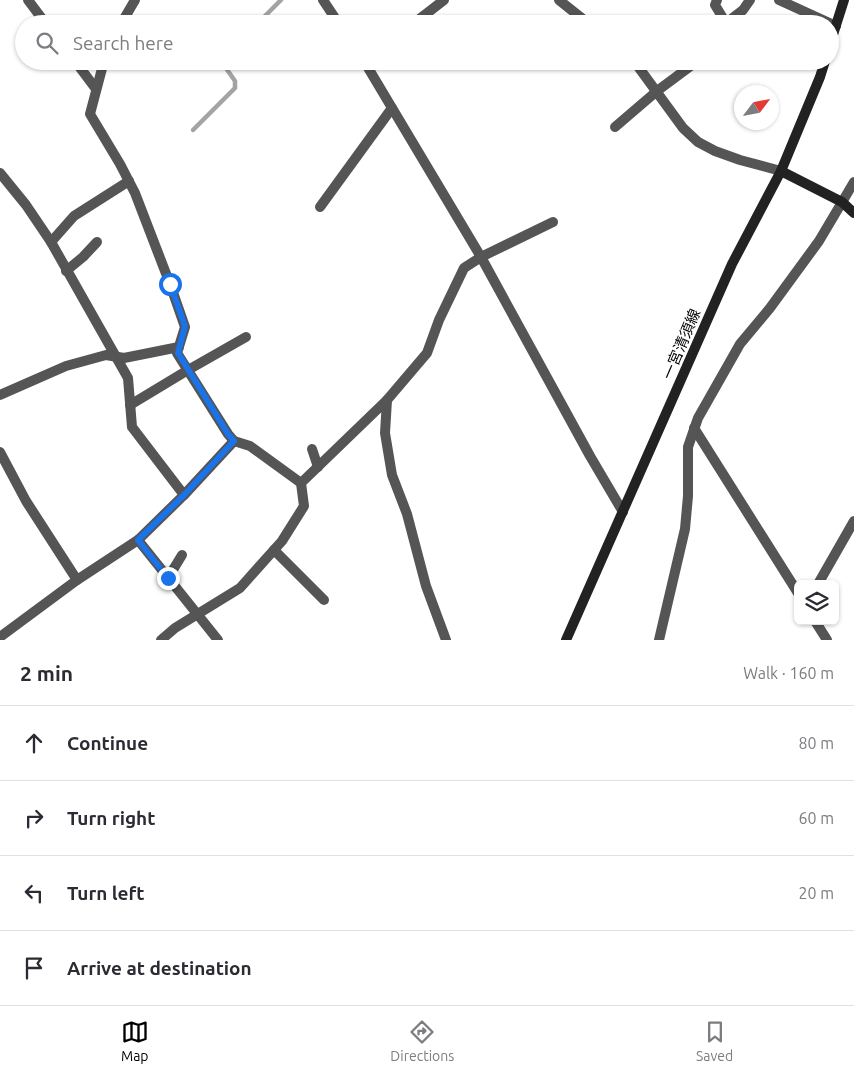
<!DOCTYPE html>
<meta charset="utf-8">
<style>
:root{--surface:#fff;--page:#f2f2f3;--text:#2b2b33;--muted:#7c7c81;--line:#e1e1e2;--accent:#000}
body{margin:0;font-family:Ubuntu,"Noto Sans JP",sans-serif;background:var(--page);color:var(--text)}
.controls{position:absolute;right:15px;bottom:15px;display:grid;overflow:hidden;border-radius:8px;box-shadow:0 1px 4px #0004}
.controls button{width:45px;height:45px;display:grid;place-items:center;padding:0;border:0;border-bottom:1px solid var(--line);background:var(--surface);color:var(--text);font:25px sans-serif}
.compass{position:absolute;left:734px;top:85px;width:45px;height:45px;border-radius:50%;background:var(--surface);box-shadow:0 1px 4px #0004;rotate:58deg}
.stop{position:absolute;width:15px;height:15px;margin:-11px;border:4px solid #1a73e8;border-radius:50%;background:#fff}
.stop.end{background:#1a73e8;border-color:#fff;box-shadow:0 1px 5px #0008}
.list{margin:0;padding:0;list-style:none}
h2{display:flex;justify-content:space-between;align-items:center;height:65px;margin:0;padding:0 20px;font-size:21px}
h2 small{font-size:16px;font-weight:400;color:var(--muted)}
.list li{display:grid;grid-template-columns:32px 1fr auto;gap:15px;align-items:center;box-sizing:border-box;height:75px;padding:0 20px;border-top:1px solid var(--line)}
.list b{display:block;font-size:19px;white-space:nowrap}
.list em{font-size:16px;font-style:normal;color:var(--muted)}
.icon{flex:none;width:28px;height:28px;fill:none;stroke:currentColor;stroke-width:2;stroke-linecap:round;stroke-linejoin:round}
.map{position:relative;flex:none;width:854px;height:640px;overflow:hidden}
.search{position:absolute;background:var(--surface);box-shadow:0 1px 4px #0004;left:15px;right:15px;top:15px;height:55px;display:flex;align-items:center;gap:12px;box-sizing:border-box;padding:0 18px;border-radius:28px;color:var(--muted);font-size:19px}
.sheet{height:365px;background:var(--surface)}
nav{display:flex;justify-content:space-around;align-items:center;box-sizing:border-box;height:70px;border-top:1px solid var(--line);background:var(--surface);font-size:14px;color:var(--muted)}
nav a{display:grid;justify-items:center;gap:2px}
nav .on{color:var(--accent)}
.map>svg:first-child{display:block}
</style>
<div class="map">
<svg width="854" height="640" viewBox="0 0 854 640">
<rect width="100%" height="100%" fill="#fff"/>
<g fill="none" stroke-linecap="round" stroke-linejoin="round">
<g stroke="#a3a3a3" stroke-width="4.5">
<polyline points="257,24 281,0"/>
<polyline points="193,130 235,88 235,81 221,61"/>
</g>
<g stroke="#555" stroke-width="10">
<polyline points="28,0 46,24"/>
<polyline points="323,0 339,24"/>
<polyline points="559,0 589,24"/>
<polyline points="717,0 715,5 726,23"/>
<polyline points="779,0 836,26"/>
<polyline points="121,24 135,0"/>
<polyline points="413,24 444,0"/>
<polyline points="725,24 743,10 750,0"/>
<polyline points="75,61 96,89"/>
<polyline points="104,61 90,114 120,164 135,193 170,284 185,327 177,353 228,434 234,441 250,446 301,483"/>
<polyline points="364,61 481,257 590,456 623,512"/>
<polyline points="634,61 683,128 698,142 715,151 740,160 781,171"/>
<polyline points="615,127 657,91 692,65 694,61"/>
<polyline points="0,173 26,205 51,242 128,378 132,427 184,495"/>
<polyline points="320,207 392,108"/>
<polyline points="51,242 74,216 129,181"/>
<polyline points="66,271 83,257 97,242"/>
<polyline points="0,395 66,366 106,355 124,358 179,347"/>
<polyline points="387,400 385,433 392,475 407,514 426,586 446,640"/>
<polyline points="130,405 188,370 246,337"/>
<polyline points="694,428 798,593"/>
<polyline points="312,449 318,467"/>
<polyline points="0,452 26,501 77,580"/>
<polyline points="138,540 218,640"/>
<polyline points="274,550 324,600"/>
<polyline points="168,578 182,555"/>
<polyline points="818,584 854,521"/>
<polyline points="815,621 827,640"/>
<polyline points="0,637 77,580 138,540 184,495 234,441"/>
<polyline points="161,640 175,628 240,588 282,541 304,506 301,483 387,400 427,353 439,320 464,268 481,257 553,222"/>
<polyline points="659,640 685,529 688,496 688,447 698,418 740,344 770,308 819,241 854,182"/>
</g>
<g stroke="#222" stroke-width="10">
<polyline points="830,44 844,0"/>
<polyline points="781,171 842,202 854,213"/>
<polyline points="566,640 732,264 781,171 820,77 825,61"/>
</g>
</g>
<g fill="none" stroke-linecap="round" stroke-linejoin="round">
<polyline stroke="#1a73e8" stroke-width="6" points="168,578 138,540 184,495 234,441 228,434 178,353 185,326 170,284"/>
</g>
<g text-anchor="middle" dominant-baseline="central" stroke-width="4.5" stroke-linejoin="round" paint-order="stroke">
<g font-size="15" fill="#000" stroke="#fff">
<text transform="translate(681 344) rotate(-67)">一宮清須線</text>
</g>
</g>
</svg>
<div class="controls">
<button><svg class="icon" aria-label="layers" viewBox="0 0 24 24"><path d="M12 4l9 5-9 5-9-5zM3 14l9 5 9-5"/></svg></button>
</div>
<svg class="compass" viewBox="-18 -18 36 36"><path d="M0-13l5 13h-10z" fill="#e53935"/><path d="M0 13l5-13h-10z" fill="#7c7c81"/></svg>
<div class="stop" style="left:170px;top:284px"></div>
<div class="stop end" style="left:168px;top:578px"></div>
<div class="search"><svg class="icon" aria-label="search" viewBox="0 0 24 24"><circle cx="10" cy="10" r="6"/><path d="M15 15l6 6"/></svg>Search here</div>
</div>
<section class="sheet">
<h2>2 min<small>Walk · 160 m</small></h2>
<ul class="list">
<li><svg class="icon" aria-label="ahead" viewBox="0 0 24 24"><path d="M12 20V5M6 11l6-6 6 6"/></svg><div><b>Continue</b></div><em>80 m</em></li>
<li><svg class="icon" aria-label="right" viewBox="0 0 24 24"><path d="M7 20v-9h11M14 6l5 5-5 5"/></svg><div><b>Turn right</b></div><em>60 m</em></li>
<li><svg class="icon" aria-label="left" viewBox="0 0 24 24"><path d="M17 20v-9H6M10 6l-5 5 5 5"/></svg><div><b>Turn left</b></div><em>20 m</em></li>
<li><svg class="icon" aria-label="arrive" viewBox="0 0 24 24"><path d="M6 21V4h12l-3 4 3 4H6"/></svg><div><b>Arrive at destination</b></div></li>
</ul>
</section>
<nav>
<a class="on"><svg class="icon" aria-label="map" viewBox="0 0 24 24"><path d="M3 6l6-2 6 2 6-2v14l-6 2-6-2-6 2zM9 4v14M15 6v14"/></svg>Map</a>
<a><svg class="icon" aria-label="directions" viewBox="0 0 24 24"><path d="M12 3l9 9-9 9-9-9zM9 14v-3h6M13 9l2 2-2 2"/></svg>Directions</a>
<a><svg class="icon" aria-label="saved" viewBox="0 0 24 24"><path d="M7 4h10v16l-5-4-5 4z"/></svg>Saved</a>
</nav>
